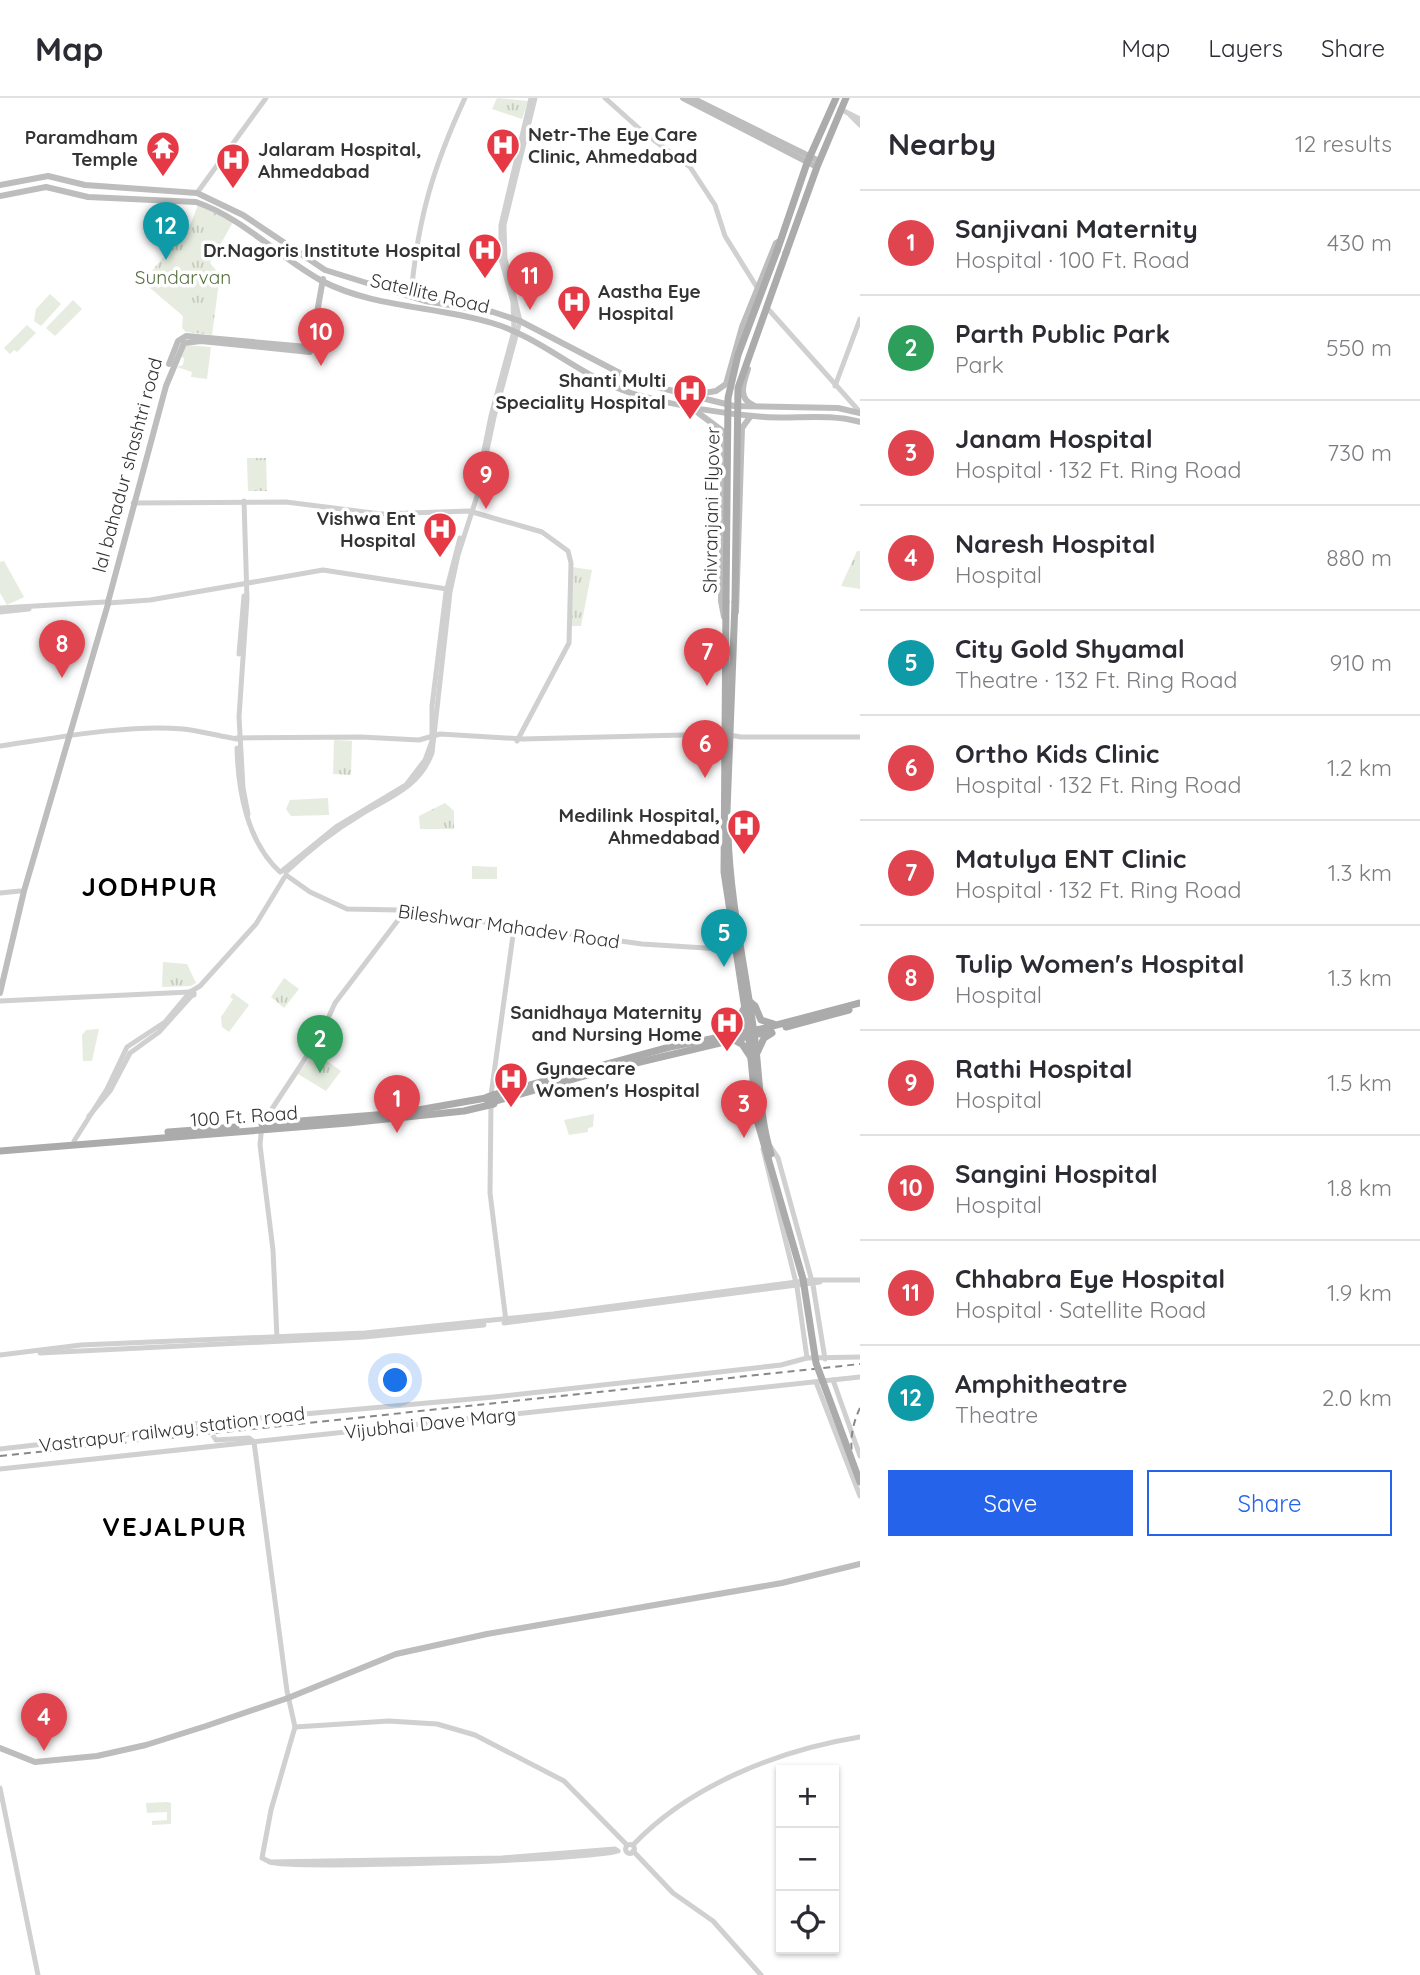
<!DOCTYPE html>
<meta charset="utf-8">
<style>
:root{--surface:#fff;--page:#f2f2f3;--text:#2b2b33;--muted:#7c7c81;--line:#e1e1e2;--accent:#2563eb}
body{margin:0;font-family:Quicksand,sans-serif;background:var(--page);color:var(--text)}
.controls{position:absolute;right:21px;bottom:21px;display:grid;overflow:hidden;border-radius:0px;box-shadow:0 2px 5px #0004}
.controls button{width:63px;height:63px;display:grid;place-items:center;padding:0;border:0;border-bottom:2px solid var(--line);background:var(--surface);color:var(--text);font:35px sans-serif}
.you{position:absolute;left:396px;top:1283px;width:24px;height:24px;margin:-18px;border:5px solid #fff;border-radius:50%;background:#1a73e8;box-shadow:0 0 0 10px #1a73e833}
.badge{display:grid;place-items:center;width:46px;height:46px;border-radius:50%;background:var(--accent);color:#fff;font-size:23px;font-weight:700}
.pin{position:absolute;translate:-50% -58px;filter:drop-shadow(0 2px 4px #0008)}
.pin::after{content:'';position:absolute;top:37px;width:24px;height:21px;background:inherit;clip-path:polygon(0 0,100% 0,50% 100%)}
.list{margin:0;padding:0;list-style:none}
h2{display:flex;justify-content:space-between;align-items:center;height:91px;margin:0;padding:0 28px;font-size:30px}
h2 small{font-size:23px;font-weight:400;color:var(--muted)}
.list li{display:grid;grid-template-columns:46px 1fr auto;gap:21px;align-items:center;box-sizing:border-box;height:105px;padding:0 28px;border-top:2px solid var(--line)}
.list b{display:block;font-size:26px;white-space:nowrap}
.list p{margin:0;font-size:23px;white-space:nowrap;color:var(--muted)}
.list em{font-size:23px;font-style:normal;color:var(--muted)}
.actions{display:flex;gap:14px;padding:21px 28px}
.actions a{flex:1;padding:16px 0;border:2px solid var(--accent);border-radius:0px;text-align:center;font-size:24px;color:var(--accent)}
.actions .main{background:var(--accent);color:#fff}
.icon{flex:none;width:38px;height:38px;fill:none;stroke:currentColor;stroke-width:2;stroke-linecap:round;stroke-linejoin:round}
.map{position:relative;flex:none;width:860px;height:1877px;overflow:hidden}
header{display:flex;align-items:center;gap:42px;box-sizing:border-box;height:98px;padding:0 35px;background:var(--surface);border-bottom:2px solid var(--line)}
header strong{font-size:33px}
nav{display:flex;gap:38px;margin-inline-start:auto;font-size:24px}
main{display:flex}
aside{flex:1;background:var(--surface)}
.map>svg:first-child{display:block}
</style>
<header>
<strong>Map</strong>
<nav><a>Map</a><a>Layers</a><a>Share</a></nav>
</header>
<main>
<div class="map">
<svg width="860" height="1877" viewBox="0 0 860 1877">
<defs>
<pattern id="park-tufts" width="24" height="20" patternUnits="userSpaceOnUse" patternTransform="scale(1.75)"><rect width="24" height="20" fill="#e6ecdf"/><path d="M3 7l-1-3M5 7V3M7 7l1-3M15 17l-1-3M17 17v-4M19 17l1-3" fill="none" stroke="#c6cbc0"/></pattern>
</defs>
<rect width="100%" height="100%" fill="#fff"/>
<g fill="#e6ecdf">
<polygon points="50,196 61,206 41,228 34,223 36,211"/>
<polygon points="73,202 82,211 55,238 46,230"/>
<polygon points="27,227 36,235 17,254 14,252 10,256 4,250"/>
<polygon points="185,247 211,249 207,281 191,279 192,274 177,269 183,267 184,260 181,259"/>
<polygon points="4,463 24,499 7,507 0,495 0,464"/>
<polygon points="328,700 329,717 291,718 286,711 290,702"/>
<polygon points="472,768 497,769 497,781 472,781"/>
<polygon points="233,895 249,907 229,934 222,929 221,919 233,901 230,899"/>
<polygon points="99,931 92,963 83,963 82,937 86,932"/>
<polygon points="594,1016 593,1029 588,1030 588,1034 569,1037 564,1022"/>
<polygon points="168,1704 171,1705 171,1726 152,1727 152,1723 167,1722 167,1714 147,1715 146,1705"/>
</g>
<g fill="url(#park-tufts)">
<polygon points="497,0 528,3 522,21 492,11"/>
<polygon points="198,107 233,124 210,165 220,177 212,237 186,234 182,230 183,218 143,184 191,125"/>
<polygon points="266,360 267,393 248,393 247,360"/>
<polygon points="857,453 860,453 860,491 841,488"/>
<polygon points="572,469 592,472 581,528 572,528"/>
<polygon points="334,642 352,643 351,677 333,676"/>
<polygon points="445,705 454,713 454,731 420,731 419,718"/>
<polygon points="163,864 187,866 196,885 191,888 162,889"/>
<polygon points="284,880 299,891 284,910 271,899"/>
<polygon points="314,954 341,973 326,993 298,976"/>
</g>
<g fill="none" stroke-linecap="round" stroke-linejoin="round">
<polyline stroke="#d6d6d6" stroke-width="5" stroke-dasharray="5 2.5" stroke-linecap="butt" points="208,1331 216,1342"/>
<g stroke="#d0d0d0" stroke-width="5">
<polyline points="605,0 643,34 690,69 715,107 725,138 758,191"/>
<polyline points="840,11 860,21"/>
<polyline points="850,17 860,27"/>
<polyline points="197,95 266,0"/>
<path d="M411 199C417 123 433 69 465 0"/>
<polyline points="769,212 860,314"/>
<polyline points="835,288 860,221"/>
<polyline points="479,377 491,318 514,233 513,204 501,161 501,127 531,0"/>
<polyline points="244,403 247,501 239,619 243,690 248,716"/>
<polyline points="133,405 286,404 381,416 469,413 542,434 568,453 571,465 569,545 517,643"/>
<polyline points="108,505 150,502 323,472 447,491"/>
<polyline points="0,510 105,504"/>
<polyline points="0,514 29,511"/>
<polyline points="239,556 244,498"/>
<polyline points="236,640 361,639 419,642 440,636 523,641 723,636 741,639 860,639"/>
<path d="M0 648C55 640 129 626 183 631 201 633 219 638 237 641"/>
<path d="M237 650C238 692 247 744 280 774"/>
<polyline points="282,773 336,729 406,687 425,662 432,643 432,608 446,494 460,440"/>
<path d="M286 774C308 753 333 733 360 717 389 699 419 690 432 655L450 494 458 457 478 395 494 319 520 223 505 161 504 127 535 0"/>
<polyline points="286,777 310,794 347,811 399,812 642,846 737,852"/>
<polyline points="0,795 20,793"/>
<polyline points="0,903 190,894 194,897"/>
<polyline points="491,997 514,830"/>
<polyline points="491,1006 490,1095 506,1223"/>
<polyline points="89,1018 110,993 130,955 159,934 194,895"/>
<polyline points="76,1047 74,1043 107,991 127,949 165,924 190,894 200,888 256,826 284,780"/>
<polyline points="770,1048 778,1060 813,1187 825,1261"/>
<polyline points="763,1051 797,1189 807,1260"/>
<polyline points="504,1225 820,1184"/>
<polyline points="277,1240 273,1152 260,1047 262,1026 320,938 335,905 405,813"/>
<polyline points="40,1255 364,1239 484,1227"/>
<polyline points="0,1257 81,1247 365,1235 553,1216 812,1182 860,1182"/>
<polyline points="833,1282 860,1358"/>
<polyline points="816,1284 860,1398"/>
<polyline points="166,1332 208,1331"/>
<polyline points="216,1342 249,1340 254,1344 287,1593 295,1629 271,1712 262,1760 270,1764"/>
<polyline points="0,1351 166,1332 171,1328 494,1299 781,1267 807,1260 860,1259"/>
<polyline points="0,1371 860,1279"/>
<polyline points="295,1629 389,1623 437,1626 475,1637 564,1683 627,1747"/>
<polyline points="0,1690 38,1877"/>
<circle cx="630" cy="1751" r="4.5"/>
<path d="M633 1747C690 1687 779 1652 860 1639"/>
<path d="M615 1751 618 1753C593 1762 287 1772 270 1764L502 1760Z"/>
<polyline points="633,1753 673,1795 713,1823 761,1877"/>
</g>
<g stroke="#bdbdbd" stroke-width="6">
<polyline points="683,0 817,69"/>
<polyline points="692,0 819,63"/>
<polyline points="0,87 48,78 85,87 197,95 243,117 325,172 425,203 493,214 520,223 637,284 734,308 838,310 860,315"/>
<path d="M0 98 46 89 88 99 196 104C245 121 278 159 322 183 374 210 437 208 492 225 543 240 581 280 634 296 677 308 721 316 765 319 796 321 830 315 860 324"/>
<polyline points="169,266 178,243 186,238 307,249 311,220"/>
<path d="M748 271C744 284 737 300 753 307"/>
<polyline points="692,297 716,293 726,286 742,229 776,145 781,142"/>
<polyline points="693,311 724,334 721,503 724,519"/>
<polyline points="108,504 166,288 184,245 201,243 310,254 323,181"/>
<polyline points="736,514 742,330 750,319"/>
<polyline points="0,895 24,793 108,506"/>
<polyline points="0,1650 35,1664 97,1658 146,1647 206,1628 288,1600 396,1556 487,1536 782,1485 860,1466"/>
</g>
<g stroke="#ababab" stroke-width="7">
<polyline points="777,153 807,65 836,0"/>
<polyline points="786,155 817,69 846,0"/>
<polyline points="726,504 724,774 748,931 757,1022 768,1060"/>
<polyline points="727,713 735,504"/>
<path d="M728 736C730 801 744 864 753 928 760 971 758 1015 771 1056"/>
<polyline points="749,903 755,908 761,922 774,926"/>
<polyline points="786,929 849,912"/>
<polyline points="730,933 739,927 743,912"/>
<polyline points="732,941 742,946 750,958"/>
<polyline points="757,955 764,940 772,935"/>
<polyline points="619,969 771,933"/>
<polyline points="493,997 670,949 765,930 860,905"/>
<polyline points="496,1003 588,977"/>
<polyline points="262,1026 401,1015 486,1000"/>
<polyline points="168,1034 236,1029"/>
<polyline points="0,1053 348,1025 464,1013 494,1006 493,997 487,999 488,1006"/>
</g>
<g stroke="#888" stroke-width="2" stroke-dasharray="7 5" stroke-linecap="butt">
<path d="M860 1310C848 1335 849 1359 860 1384"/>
<polyline points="0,1358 860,1266"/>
</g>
<g stroke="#ababab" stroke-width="7">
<polyline points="726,504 728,300 738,257 777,153"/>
<polyline points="735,504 738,290 786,155"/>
<polyline points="768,1060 803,1181 816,1265 860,1384"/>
</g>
</g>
<defs>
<g id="hospital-pin" transform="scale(1.75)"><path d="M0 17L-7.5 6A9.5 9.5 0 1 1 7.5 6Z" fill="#e63946" stroke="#fff"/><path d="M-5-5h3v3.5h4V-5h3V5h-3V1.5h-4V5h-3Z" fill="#fff"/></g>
<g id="temple-pin" transform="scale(1.75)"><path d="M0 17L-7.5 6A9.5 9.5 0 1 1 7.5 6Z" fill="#e63946" stroke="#fff"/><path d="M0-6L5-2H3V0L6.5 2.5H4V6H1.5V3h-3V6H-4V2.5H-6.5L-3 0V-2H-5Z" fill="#fff"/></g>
</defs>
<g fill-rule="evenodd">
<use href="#hospital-pin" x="503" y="47"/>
<use href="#temple-pin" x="163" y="50"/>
<use href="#hospital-pin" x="233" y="62"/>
<use href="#hospital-pin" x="485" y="152"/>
<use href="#hospital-pin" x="574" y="204"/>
<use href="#hospital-pin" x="690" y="293"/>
<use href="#hospital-pin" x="440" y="431"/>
<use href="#hospital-pin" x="744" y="728"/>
<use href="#hospital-pin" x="727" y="925"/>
<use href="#hospital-pin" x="511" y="981"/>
</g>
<g text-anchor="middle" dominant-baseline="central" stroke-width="7" stroke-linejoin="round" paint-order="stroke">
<g font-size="19" font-weight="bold" fill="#333" stroke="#fff" text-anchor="end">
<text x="528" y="36" text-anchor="start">Netr-The Eye Care<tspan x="528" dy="22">Clinic, Ahmedabad</tspan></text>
<text x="138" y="39">Paramdham<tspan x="138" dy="22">Temple</tspan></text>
<text x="258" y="51" text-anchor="start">Jalaram Hospital,<tspan x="258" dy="22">Ahmedabad</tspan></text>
<text x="461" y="152">Dr.Nagoris Institute Hospital</text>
<text x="598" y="193" text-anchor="start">Aastha Eye<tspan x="598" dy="22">Hospital</tspan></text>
<text x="666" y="282">Shanti Multi<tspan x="666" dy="22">Speciality Hospital</tspan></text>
<text x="416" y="420">Vishwa Ent<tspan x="416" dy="22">Hospital</tspan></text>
<text x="720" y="717">Medilink Hospital,<tspan x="720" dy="22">Ahmedabad</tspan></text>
<text x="702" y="914">Sanidhaya Maternity<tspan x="702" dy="22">and Nursing Home</tspan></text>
<text x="536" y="970" text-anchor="start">Gynaecare<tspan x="536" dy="22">Women's Hospital</tspan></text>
</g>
<g font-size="19" fill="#56703f" stroke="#fff">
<text x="183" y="179">Sundarvan</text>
</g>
<g font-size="19" fill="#333" stroke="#fff">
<text transform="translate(430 195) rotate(13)">Satellite Road</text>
<text transform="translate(127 367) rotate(-75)">lal bahadur shashtri road</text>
<text transform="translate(711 412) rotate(-89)">Shivranjani Flyover</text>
<text transform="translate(509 828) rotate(8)">Bileshwar Mahadev Road</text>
<text transform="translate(244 1018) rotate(-4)">100 Ft. Road</text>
<text transform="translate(430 1325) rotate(-6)">Vijubhai Dave Marg</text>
<text transform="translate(172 1331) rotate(-7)">Vastrapur railway station road</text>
</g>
<g font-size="26" font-weight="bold" letter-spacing="2" fill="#000" stroke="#fff">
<text x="150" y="788">JODHPUR</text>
<text x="175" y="1428">VEJALPUR</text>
</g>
</g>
</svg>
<div class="controls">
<button>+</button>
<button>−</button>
<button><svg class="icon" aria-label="locate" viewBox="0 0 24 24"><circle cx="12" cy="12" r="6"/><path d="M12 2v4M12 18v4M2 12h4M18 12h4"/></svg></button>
</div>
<div class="you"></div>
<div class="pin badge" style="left:397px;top:1035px;background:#e0444e">1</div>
<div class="pin badge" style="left:320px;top:975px;background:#2e9e5b">2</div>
<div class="pin badge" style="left:744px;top:1040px;background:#e0444e">3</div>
<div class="pin badge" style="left:44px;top:1653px;background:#e0444e">4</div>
<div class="pin badge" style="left:724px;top:869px;background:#0f9aa8">5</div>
<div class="pin badge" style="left:705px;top:680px;background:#e0444e">6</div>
<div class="pin badge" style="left:707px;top:588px;background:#e0444e">7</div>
<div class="pin badge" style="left:62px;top:580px;background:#e0444e">8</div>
<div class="pin badge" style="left:486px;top:411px;background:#e0444e">9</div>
<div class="pin badge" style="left:321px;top:268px;background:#e0444e">10</div>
<div class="pin badge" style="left:530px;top:212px;background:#e0444e">11</div>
<div class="pin badge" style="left:166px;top:162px;background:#0f9aa8">12</div>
</div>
<aside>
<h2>Nearby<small>12 results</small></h2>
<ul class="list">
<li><span class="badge" style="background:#e0444e">1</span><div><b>Sanjivani Maternity</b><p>Hospital · 100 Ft. Road</p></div><em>430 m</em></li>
<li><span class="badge" style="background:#2e9e5b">2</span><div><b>Parth Public Park</b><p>Park</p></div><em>550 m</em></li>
<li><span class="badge" style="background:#e0444e">3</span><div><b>Janam Hospital</b><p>Hospital · 132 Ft. Ring Road</p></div><em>730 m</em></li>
<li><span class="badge" style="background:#e0444e">4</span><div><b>Naresh Hospital</b><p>Hospital</p></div><em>880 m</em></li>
<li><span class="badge" style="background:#0f9aa8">5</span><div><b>City Gold Shyamal</b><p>Theatre · 132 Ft. Ring Road</p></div><em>910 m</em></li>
<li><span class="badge" style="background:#e0444e">6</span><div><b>Ortho Kids Clinic</b><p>Hospital · 132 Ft. Ring Road</p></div><em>1.2 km</em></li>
<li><span class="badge" style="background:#e0444e">7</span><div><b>Matulya ENT Clinic</b><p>Hospital · 132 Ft. Ring Road</p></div><em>1.3 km</em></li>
<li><span class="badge" style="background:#e0444e">8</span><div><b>Tulip Women's Hospital</b><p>Hospital</p></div><em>1.3 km</em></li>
<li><span class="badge" style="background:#e0444e">9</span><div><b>Rathi Hospital</b><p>Hospital</p></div><em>1.5 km</em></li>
<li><span class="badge" style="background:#e0444e">10</span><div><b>Sangini Hospital</b><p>Hospital</p></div><em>1.8 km</em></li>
<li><span class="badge" style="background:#e0444e">11</span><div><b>Chhabra Eye Hospital</b><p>Hospital · Satellite Road</p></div><em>1.9 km</em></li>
<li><span class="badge" style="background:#0f9aa8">12</span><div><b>Amphitheatre</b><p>Theatre</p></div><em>2.0 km</em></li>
</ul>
<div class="actions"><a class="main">Save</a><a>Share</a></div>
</aside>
</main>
